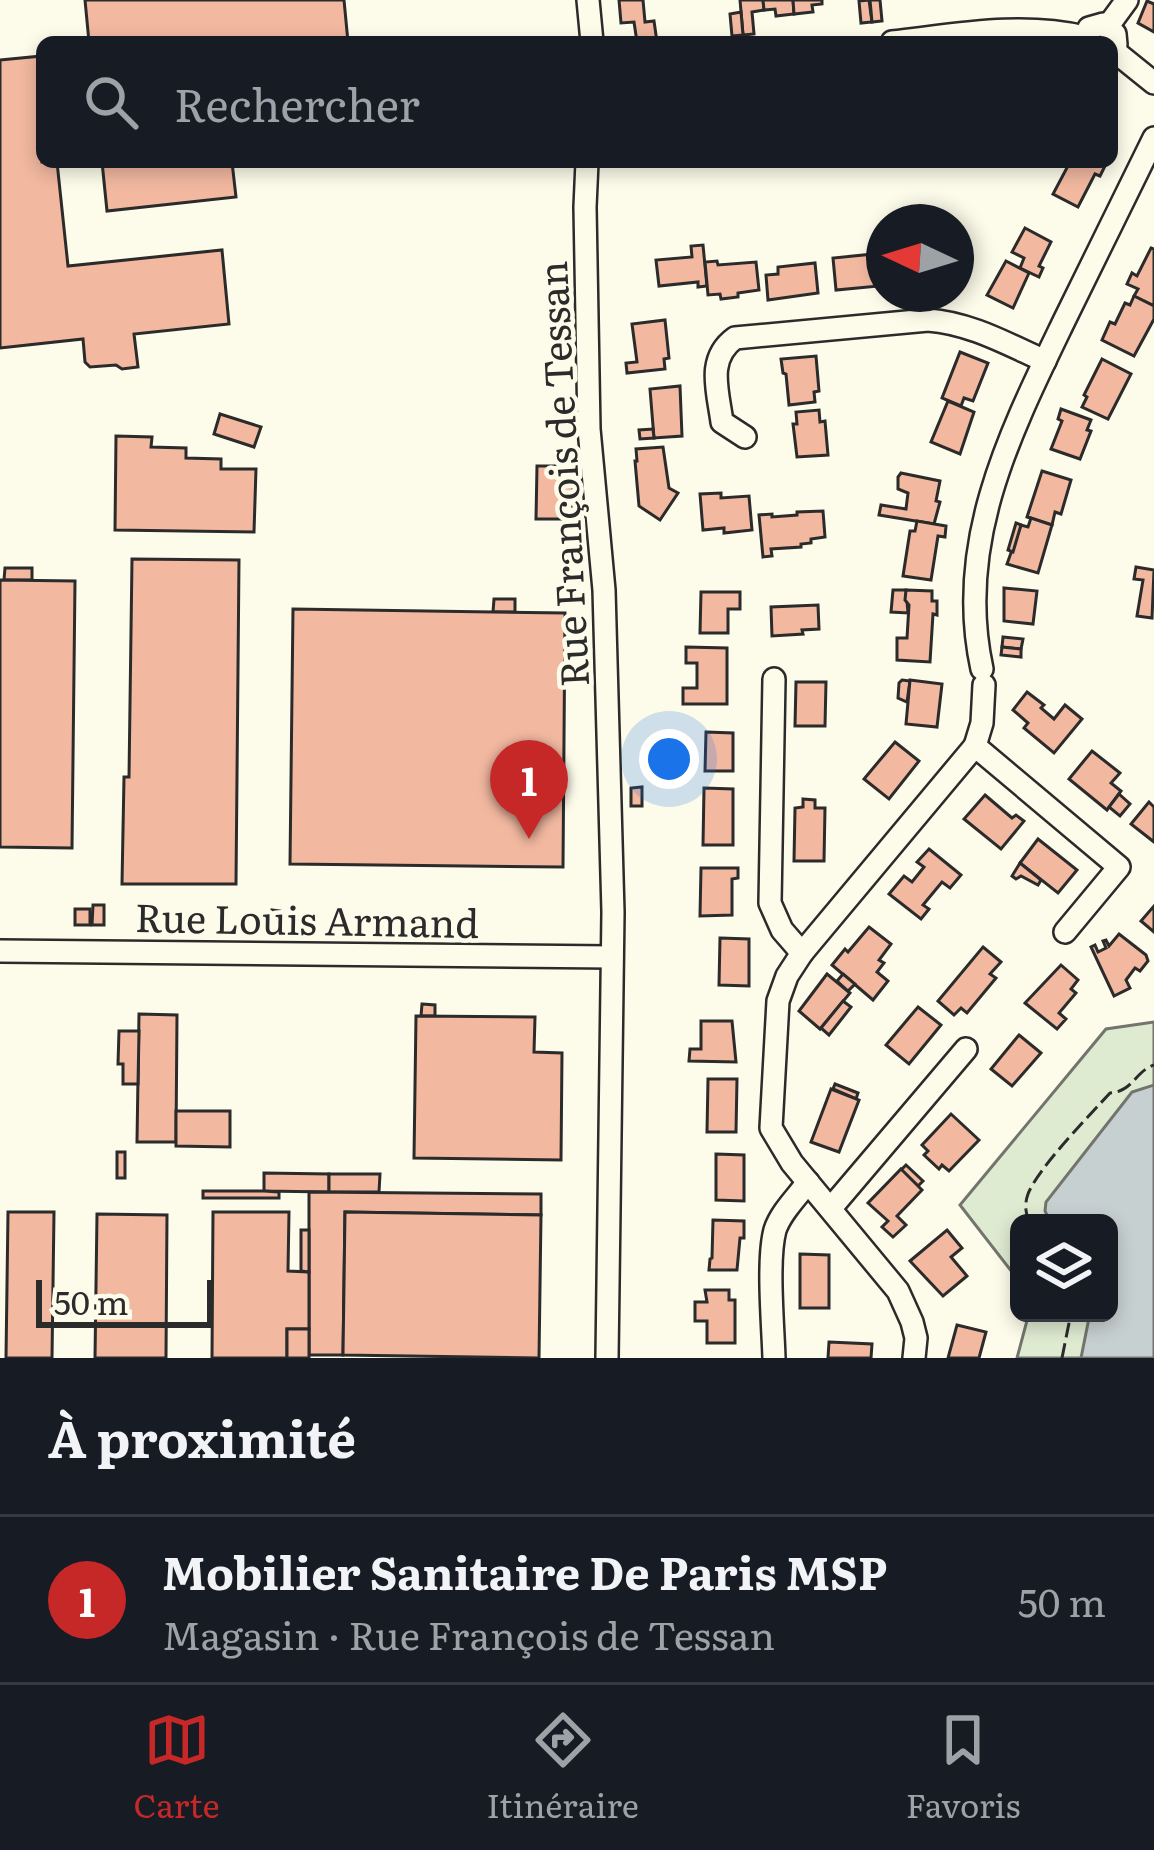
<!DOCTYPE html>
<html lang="fr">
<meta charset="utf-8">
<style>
:root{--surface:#171b24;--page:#242831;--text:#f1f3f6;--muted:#9ea1a6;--line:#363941;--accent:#c62828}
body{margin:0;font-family:Literata,serif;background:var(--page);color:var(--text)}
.controls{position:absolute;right:36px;bottom:36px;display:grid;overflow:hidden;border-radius:18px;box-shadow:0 6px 18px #0003}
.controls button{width:108px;height:108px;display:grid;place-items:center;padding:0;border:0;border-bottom:3px solid var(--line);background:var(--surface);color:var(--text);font:60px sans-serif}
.compass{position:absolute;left:866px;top:204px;width:108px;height:108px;border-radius:50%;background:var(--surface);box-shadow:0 6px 18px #0003;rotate:274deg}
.scale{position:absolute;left:36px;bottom:30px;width:177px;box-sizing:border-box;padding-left:12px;border:6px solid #2b2b2b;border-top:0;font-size:33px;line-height:42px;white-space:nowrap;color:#2b2b2b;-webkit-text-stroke:9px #fdfbea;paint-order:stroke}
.you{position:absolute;left:669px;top:759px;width:42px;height:42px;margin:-30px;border:9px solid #fff;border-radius:50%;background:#1a73e8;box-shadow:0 0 0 18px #1a73e833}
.badge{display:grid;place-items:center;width:78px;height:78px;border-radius:50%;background:var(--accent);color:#fff;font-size:39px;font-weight:700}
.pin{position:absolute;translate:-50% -99px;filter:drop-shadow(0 3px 6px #0008)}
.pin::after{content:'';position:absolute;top:63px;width:42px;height:36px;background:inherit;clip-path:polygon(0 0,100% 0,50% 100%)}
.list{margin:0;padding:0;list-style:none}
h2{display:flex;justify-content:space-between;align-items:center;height:156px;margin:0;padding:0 48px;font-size:51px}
h2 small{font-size:39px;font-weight:400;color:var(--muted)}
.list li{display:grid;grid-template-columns:78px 1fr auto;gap:36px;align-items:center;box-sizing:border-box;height:168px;padding:0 48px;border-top:3px solid var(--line)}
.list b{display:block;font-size:45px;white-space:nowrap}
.list p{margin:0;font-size:39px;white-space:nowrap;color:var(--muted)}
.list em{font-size:39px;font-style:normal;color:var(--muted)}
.icon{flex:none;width:66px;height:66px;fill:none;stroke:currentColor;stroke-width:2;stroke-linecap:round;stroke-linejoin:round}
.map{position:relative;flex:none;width:1154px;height:1358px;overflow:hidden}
.search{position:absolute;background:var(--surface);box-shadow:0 6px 18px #0003;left:36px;right:36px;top:36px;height:132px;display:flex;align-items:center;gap:30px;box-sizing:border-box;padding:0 42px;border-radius:18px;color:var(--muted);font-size:45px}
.sheet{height:324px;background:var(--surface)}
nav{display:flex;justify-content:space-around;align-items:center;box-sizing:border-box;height:168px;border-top:3px solid var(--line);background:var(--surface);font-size:33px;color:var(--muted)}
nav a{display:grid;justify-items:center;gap:6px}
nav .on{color:var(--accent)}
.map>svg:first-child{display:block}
</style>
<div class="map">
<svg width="1154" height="1358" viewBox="0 0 1154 1358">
<rect width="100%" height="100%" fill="#fdfbea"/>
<polygon fill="#deebd1" stroke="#74746e" stroke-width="3" points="1154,1022 1154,1358 1017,1358 1029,1313 1109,1313 1109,1223 1019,1223 1019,1281 960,1205 1106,1029"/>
<polygon fill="#c7d0d0" stroke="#74746e" stroke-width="3" points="1154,1085 1154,1358 1081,1358 1090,1313 1109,1313 1109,1223 1051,1223 1045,1211 1046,1202 1132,1092"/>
<g fill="#f2b8a0" stroke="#2b2b2b" stroke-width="3">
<polygon points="85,0 344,0 348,42 89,42"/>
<polygon points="619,0 643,0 645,22 654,21 657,42 637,42 634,22 621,23"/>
<polygon points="740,0 763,0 764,10 752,12 754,34 743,35"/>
<polygon points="763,0 793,0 794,14 776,16 775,9 764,10"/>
<polygon points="793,0 822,0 822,4 812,5 813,12 794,14"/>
<polygon points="869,0 872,22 861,23 859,1"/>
<polygon points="870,0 880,0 882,21 872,22"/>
<polygon points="1147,1 1154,4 1154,32 1138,23"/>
<polygon points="741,12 743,35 732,36 730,14"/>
<polygon points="42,56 42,162 57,162 68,266 222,250 229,324 134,334 138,367 122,369 116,365 90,367 85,362 83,339 0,348 0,60"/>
<polygon points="102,162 232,162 236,197 107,211"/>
<polygon points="1070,162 1096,162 1105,166 1100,176 1095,174 1078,207 1053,194"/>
<polygon points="1025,228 1051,242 1039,266 1043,268 1039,277 1020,268 1024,258 1012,252"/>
<polygon points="703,245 707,286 698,287 698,282 659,286 656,260 692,257 691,246"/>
<polygon points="1151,248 1154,249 1154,306 1134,296 1138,289 1127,284 1132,273 1137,276"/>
<polygon points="884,253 884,279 878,280 879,286 836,290 833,258"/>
<polygon points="717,261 718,265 756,262 759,290 738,293 738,297 721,299 720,294 708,295 705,262"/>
<polygon points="1006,261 1029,273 1013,308 987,295"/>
<polygon points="815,263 818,293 768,300 766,275 778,274 778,267"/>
<polygon points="1134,296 1154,306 1154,319 1134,356 1102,340 1110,322 1115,324 1125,303 1130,305"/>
<polygon points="665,320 669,358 664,359 665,369 627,373 626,363 637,362 632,324"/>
<polygon points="960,352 988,363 973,401 964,398 961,406 942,398"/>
<polygon points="816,356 819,391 814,392 815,402 789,405 786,374 783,373 781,359"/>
<polygon points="1102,359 1131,374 1108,419 1082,407 1087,397 1084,395"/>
<polygon points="680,386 682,436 654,438 650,389"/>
<polygon points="948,401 974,412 960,454 931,442"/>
<polygon points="1061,409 1091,420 1087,430 1091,431 1080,459 1051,449 1062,421 1058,419"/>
<polygon points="819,410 820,422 825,421 828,455 797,457 793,424 797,424 796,412"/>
<polygon points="220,414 261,427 254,447 214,434"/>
<polygon points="653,429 654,438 640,439 639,430"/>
<polygon points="116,436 152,437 151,447 186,448 186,458 221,459 221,469 256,469 254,532 115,530"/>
<polygon points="663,447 669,488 678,493 660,520 639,506 635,461 637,461 636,449"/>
<polygon points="537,466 564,466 564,485 573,486 573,506 564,506 564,519 536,519"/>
<polygon points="1042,471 1071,480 1061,514 1055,512 1052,525 1027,517"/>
<polygon points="901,473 940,481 936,501 940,502 934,524 879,515 881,505 906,509 908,493 898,489 898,477"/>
<polygon points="721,493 721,498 749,496 752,530 724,533 724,528 703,530 700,494"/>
<polygon points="823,511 825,537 811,539 811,543 801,544 801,547 771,549 772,556 763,557 759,515 772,514 772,517 797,515 797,512"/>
<polygon points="1031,518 1052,525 1038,573 1007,564 1021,525 1028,527"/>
<polygon points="917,521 946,526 945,537 938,536 931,580 903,576 910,531 915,531"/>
<polygon points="1016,523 1021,525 1013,552 1008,550"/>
<polygon points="132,559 239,560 236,884 122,884 124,777 129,777"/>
<polygon points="1136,567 1154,570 1152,618 1137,616 1143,580 1134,579"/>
<polygon points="5,568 32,568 32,580 4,580"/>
<polygon points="0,580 75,581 72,848 0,847"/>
<polygon points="1004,588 1037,591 1033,624 1004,621"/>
<polygon points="893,590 906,590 908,613 891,612"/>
<polygon points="906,590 932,591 932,601 937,601 937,615 933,614 930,662 897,660 897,638 907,638 909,605 905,600"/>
<polygon points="701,592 740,592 740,609 728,609 728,633 700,633"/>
<polygon points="494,599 515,599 515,612 493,612"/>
<polygon points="818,605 819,629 802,630 803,634 772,636 771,607"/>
<polygon points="293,609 565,613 563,867 290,864"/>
<polygon points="1003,637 1023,639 1021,649 1002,647"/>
<polygon points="686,647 727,648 727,704 683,704 683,688 697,688 697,663 686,663"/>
<polygon points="1002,647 1021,649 1021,657 1001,655"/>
<polygon points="902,680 910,681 907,702 898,698 899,683"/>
<polygon points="910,680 942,684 937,727 906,724"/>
<polygon points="796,682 826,682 825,726 795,726"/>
<polygon points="1027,692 1044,705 1041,708 1054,719 1065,705 1082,719 1054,753 1024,728 1028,723 1013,710"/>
<polygon points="706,732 733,733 733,771 705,771"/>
<polygon points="895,742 919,761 889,799 864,779"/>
<polygon points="1092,751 1120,773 1111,783 1121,791 1107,810 1069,779"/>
<polygon points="642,787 642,806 631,806 631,788"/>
<polygon points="704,788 733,789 733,845 703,845"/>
<polygon points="1119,794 1130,804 1120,816 1109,807"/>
<polygon points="985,795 1012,818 1016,815 1024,821 1001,849 964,819"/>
<polygon points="803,799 815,800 815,808 825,808 824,861 794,861 795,808 803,807"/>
<polygon points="1149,802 1154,807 1154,842 1131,824"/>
<polygon points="1038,839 1077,870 1058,893 1020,863"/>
<polygon points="929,849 961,875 950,888 942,882 923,905 929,909 921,919 889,894 904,876 912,882 924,867 917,862"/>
<polygon points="1020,863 1041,880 1038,885 1021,876 1016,879 1012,876"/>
<polygon points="701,868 738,868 738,878 732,879 732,915 700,916"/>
<polygon points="93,905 104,905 104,925 92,925"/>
<polygon points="1154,906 1154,932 1141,921"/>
<rect x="75" y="909" width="15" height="16"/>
<polygon points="272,910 280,911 280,926 271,926"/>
<polygon points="869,927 891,944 879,960 884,963 877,972 888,981 873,1000 832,965 845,949 848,952"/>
<polygon points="1119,934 1146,955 1148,961 1140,971 1135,968 1126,980 1130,988 1114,996 1091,947 1095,945 1098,952 1106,948 1103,941 1106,940 1109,946"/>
<polygon points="720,938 749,939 749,986 719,985"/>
<polygon points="983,947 1001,962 990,974 996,978 967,1013 961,1008 954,1015 938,1001"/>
<polygon points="1061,965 1078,980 1071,989 1076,993 1059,1013 1066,1019 1057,1029 1025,1003"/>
<polygon points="827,974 850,993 820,1029 799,1011"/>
<polygon points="843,974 855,984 848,991 837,981"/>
<polygon points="843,1001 851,1007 829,1035 821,1028"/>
<polygon points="422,1004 435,1005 435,1016 421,1016"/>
<polygon points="918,1007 941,1025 909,1064 886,1045"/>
<polygon points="139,1014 177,1015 176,1142 137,1142"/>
<polygon points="416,1016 535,1017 534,1052 562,1053 561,1160 414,1158"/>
<polygon points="701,1021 732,1021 736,1062 689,1061 690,1049 701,1049"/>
<polygon points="119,1031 139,1031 138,1084 123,1084 123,1064 118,1064"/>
<polygon points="1019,1035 1041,1053 1012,1086 991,1069"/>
<polygon points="708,1079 737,1079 736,1132 707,1132"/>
<polygon points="835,1084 858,1093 856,1099 833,1089"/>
<polygon points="831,1089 859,1100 839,1152 811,1142"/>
<polygon points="176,1111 230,1111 230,1147 176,1146"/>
<polygon points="951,1114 979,1140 949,1171 942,1165 939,1169 924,1155 928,1151 922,1145"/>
<rect x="117" y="1152" width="8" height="26"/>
<polygon points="716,1154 744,1155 744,1201 716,1200"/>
<polygon points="906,1165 923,1181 918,1186 901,1170"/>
<polygon points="901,1169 922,1190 897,1216 906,1225 893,1237 882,1227 888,1221 868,1203"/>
<polygon points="264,1173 329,1174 329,1192 264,1191"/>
<polygon points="329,1174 380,1174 379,1192 329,1192"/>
<polygon points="203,1191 264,1191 279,1192 279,1198 203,1198"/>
<polygon points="309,1192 541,1194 541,1215 345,1212 343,1355 309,1355"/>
<polygon points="8,1212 54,1212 52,1358 6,1358"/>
<polygon points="213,1212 289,1212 288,1271 309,1272 309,1329 287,1329 287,1358 212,1358"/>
<polygon points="345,1212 541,1215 539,1358 343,1355"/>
<polygon points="97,1214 167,1215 166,1358 95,1358"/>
<polygon points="713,1220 744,1221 744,1238 740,1238 737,1270 709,1270 710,1259 712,1258"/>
<polygon points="301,1230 309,1230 309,1272 301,1271"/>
<polygon points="947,1230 962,1248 951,1257 967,1276 943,1296 910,1261"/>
<polygon points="800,1254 829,1255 829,1308 800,1308"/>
<polygon points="705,1290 729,1290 729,1300 735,1300 735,1343 707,1343 707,1321 695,1321 695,1302 707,1302"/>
<polygon points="957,1325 986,1332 979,1358 948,1358"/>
<rect x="287" y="1329" width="22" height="29"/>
<polygon points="829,1342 872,1344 871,1358 828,1358"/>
</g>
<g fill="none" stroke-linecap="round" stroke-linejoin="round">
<g stroke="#2b2b2b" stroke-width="26">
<g id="minor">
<polyline points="588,0 592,42"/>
<polyline points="1108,26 1127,0"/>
<path d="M892 42C955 35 1021 22 1084 37"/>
<polyline points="1083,42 1089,28 1103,24 1115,34 1116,45 1112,51"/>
<polyline points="1113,50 1154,83"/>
<polyline points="587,162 585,207 589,429 604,590 613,912 607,1358"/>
<path d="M745 437 722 422C718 391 706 359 735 338L928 320C970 323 1007 344 1045 361"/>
<path d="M982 669C954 542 1011 431 1065 319 1095 259 1124 198 1154 138"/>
<polyline points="774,679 770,903 782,930 802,953"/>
<polyline points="975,746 982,723 984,685"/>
<polyline points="0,951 612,957"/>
<polyline points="831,1208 966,1049"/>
<path d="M774 1358C773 1325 767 1260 775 1230 781 1212 797 1197 808 1182"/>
<polyline points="914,1358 916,1338 912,1322 898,1291 792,1163 771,1128 778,1001 787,976 802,953 975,746 1119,867 1065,932"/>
</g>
</g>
<use href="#minor" stroke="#fdfbea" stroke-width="21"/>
<g stroke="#2b2b2b" stroke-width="3" stroke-dasharray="15 6" stroke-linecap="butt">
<path d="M1029 1223C1026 1213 1024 1205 1028 1194 1038 1168 1089 1116 1110 1093 1134 1091 1134 1072 1154 1065"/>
<polyline points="1062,1358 1071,1313"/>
</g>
</g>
<g text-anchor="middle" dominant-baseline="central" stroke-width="9" stroke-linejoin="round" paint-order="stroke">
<g font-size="39" fill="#2b2b2b" stroke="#fdfbea">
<text transform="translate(561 474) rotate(-93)">Rue François de Tessan</text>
<text transform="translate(307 918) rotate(1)">Rue Louis Armand</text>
</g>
</g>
</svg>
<div class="controls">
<button><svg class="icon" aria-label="layers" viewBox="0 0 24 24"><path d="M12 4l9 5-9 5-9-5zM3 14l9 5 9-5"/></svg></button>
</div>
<svg class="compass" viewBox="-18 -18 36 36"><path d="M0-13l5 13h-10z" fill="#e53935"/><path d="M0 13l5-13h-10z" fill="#9ea1a6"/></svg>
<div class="scale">50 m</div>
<div class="you"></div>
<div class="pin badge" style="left:529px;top:839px">1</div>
<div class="search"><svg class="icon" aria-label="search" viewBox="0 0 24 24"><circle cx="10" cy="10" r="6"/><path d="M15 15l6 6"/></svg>Rechercher</div>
</div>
<section class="sheet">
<h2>À proximité<small></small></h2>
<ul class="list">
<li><span class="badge">1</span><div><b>Mobilier Sanitaire De Paris MSP</b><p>Magasin · Rue François de Tessan</p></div><em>50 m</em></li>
</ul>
</section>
<nav>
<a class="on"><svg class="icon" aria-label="map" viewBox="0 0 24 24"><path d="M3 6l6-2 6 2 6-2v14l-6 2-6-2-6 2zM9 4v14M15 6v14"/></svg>Carte</a>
<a><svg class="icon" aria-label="directions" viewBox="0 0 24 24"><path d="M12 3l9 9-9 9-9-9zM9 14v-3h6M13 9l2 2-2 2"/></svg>Itinéraire</a>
<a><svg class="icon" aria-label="saved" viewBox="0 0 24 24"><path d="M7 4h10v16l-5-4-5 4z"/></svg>Favoris</a>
</nav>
